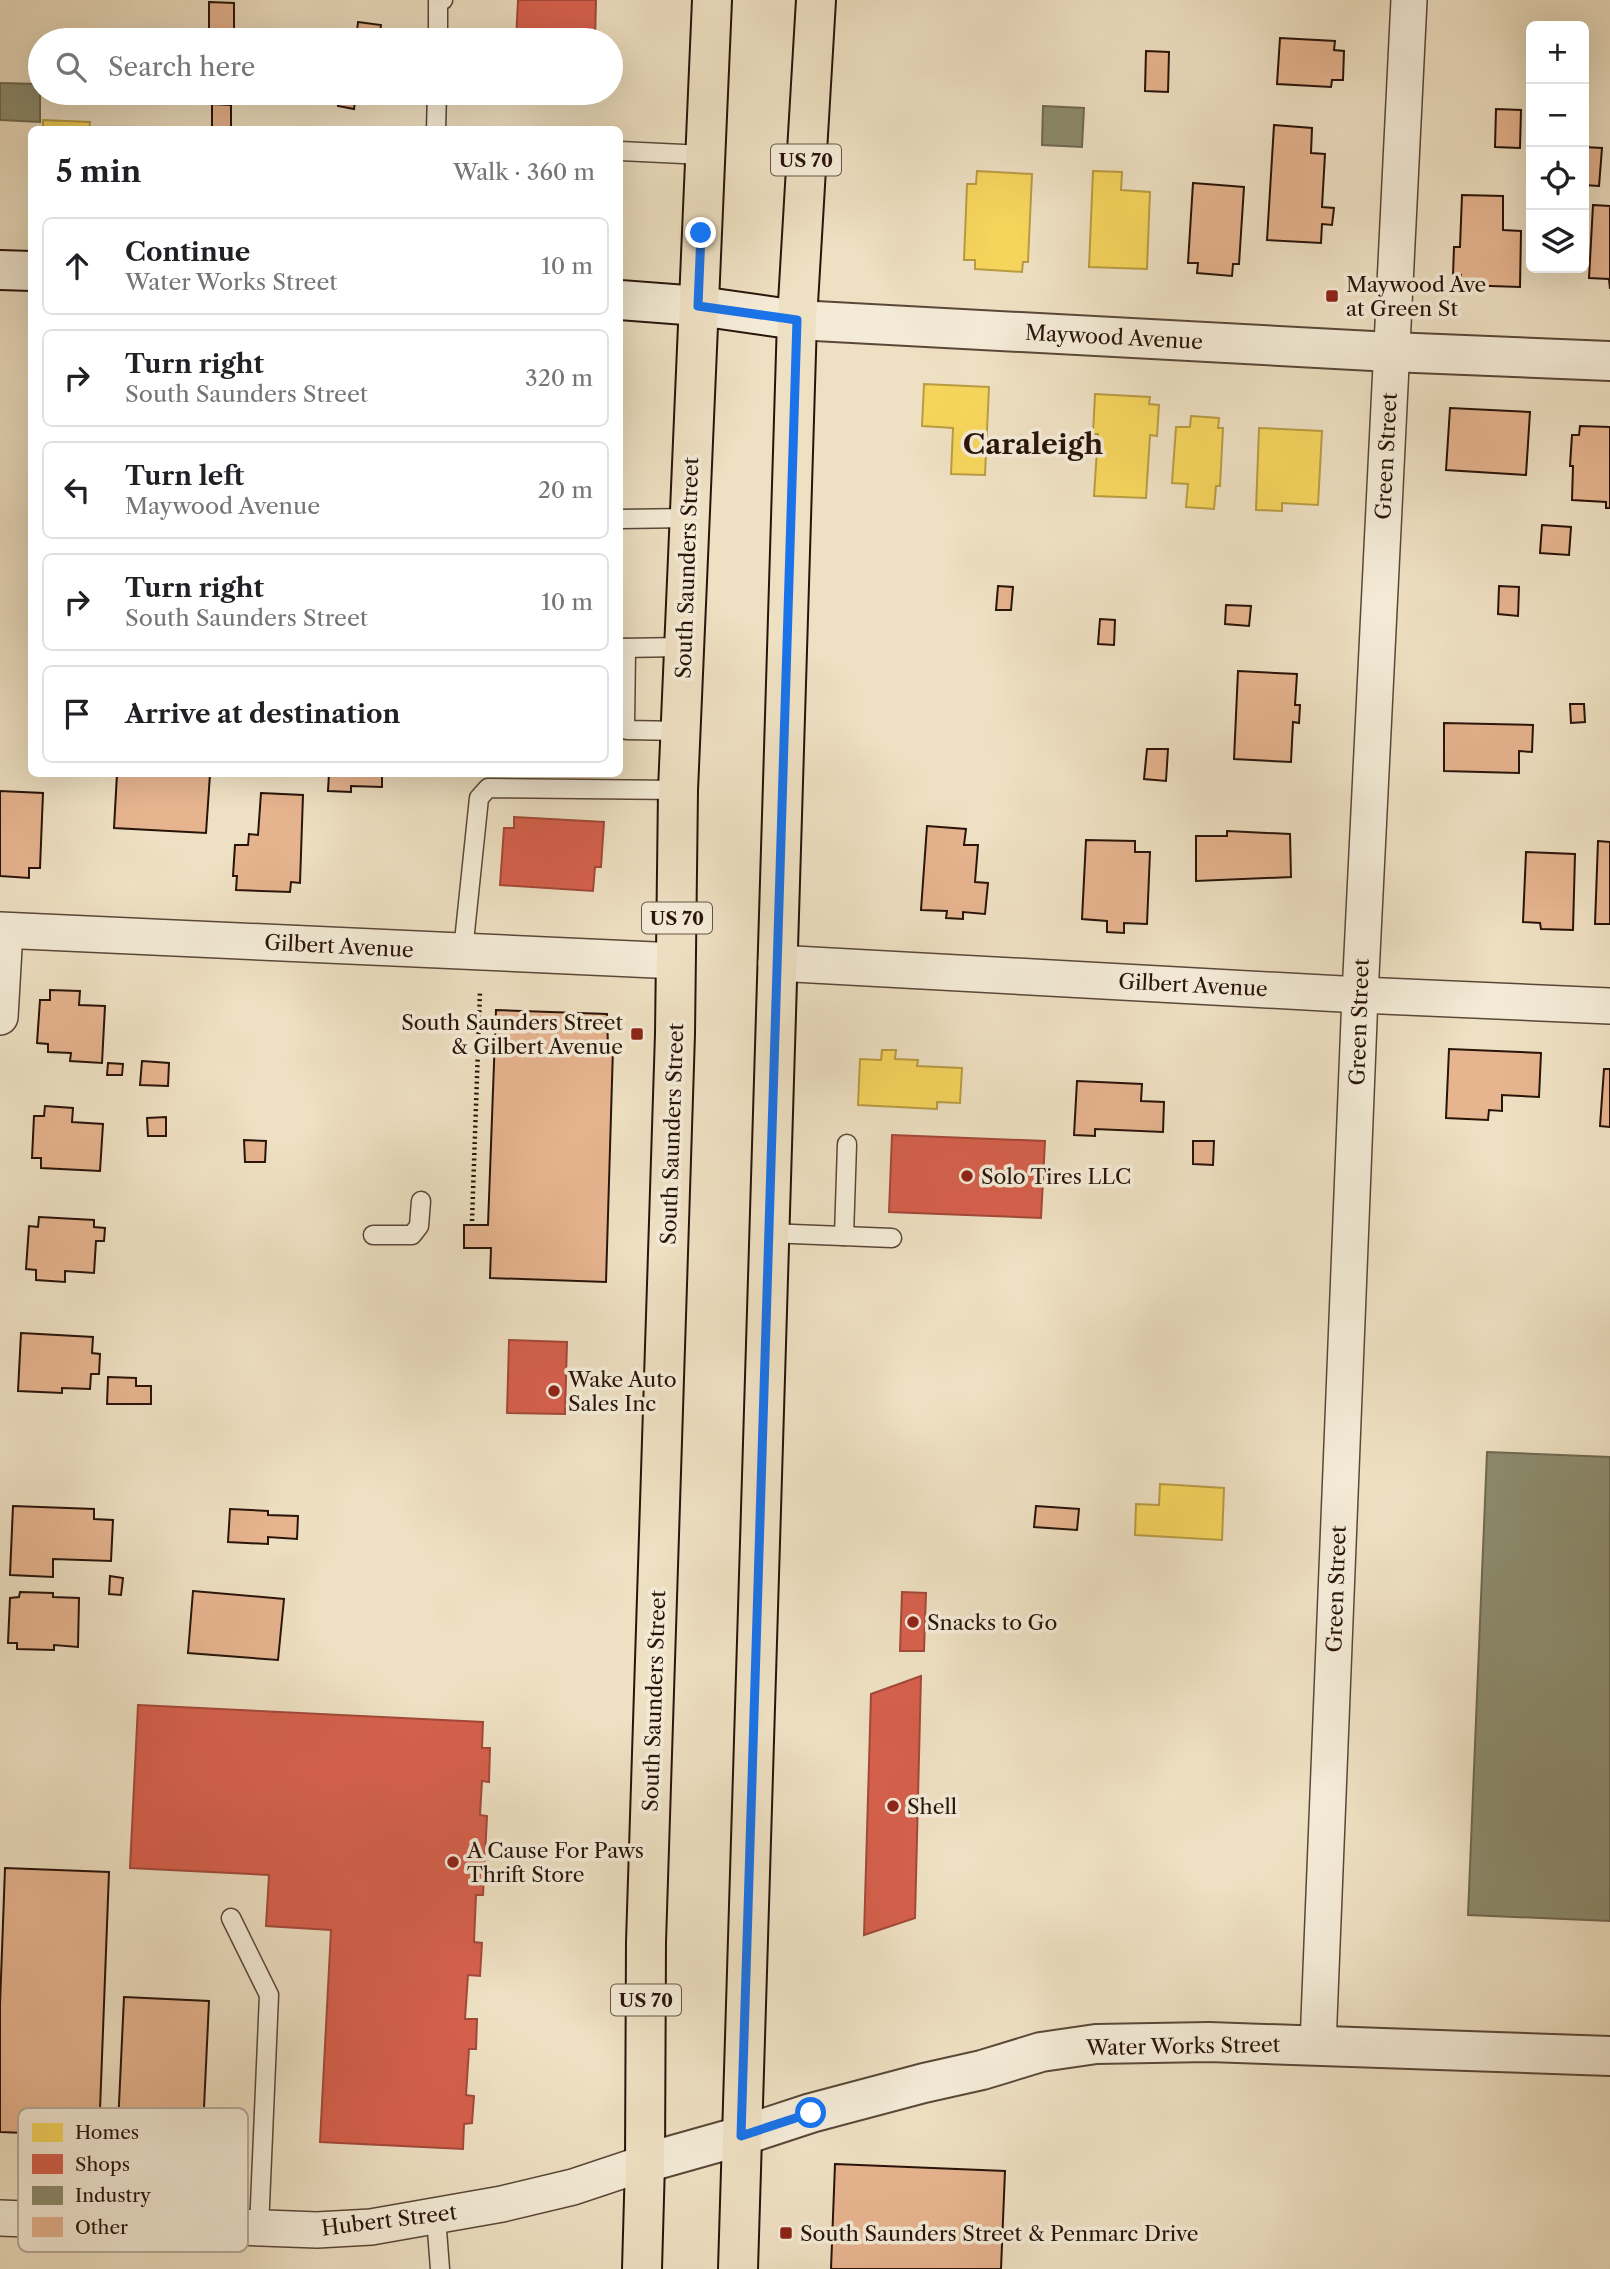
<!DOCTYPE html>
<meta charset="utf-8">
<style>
:root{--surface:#fff;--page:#f2f2f2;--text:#202124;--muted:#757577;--line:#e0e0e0}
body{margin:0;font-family:"Libre Caslon Text",serif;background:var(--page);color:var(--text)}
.controls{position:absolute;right:21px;top:21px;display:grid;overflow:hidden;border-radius:10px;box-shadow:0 7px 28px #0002}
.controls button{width:63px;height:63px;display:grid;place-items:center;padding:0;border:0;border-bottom:2px solid var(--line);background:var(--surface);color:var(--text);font:35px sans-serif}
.stop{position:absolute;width:21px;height:21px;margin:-16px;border:5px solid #1a73e8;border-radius:50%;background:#fff}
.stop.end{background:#1a73e8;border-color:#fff;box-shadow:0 2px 7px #0008}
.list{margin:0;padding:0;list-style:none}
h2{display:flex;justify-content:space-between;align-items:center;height:91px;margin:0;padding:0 28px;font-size:30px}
h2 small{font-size:23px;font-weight:400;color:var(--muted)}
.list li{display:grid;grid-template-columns:46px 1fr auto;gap:21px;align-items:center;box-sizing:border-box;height:98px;margin:0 14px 14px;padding:0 14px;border:2px solid var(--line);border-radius:10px}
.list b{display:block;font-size:26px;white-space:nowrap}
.list p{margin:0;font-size:23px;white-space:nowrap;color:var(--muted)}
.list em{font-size:23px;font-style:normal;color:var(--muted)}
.icon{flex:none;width:38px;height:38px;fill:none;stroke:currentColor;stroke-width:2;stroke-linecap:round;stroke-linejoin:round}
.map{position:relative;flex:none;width:1610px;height:2269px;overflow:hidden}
.search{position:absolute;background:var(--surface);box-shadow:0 7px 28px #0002;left:28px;top:28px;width:595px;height:77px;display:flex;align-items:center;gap:18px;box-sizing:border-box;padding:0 24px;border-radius:38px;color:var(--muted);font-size:26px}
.panel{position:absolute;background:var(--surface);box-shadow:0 7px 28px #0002;left:28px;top:126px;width:595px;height:651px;border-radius:10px}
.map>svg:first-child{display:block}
</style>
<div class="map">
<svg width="1610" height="2269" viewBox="0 0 1610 2269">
<rect width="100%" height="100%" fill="#eee0c2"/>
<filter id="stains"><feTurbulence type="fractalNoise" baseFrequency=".00286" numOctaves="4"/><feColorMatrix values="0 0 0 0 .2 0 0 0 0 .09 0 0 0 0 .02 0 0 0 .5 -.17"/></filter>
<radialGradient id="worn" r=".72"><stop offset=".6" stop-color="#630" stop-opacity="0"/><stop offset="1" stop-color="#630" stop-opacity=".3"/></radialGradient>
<g fill="#f6d55c" stroke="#b89b43" stroke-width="2">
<polygon points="43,120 90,122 89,130 43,130"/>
<polygon points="977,171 1032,174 1028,262 1023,262 1022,272 975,269 975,260 964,260 967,184 976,184"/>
<polygon points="1093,171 1122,172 1121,190 1150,192 1147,269 1089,267"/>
<polygon points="924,384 989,387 985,475 951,474 953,428 922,426"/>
<polygon points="1095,394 1150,397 1149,404 1159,405 1157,436 1150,435 1146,498 1094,496 1098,434 1093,434"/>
<polygon points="1191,416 1219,418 1218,428 1223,428 1220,486 1216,486 1214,509 1186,507 1188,484 1172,483 1176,427 1190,427"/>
<polygon points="1259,428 1322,431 1318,505 1282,503 1282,511 1256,510"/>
<polygon points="882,1050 896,1050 895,1059 918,1060 917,1066 962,1068 960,1103 937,1102 937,1109 858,1105 860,1059 881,1060"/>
<polygon points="1160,1484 1224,1488 1222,1540 1135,1535 1136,1504 1159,1505"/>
</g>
<g fill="#d6604d" stroke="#a24939" stroke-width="2">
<polygon points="518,0 596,0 595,40 516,40"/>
<polygon points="514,817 604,822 601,867 595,867 593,891 500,885 504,828 514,828"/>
<polygon points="892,1135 1045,1141 1041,1218 889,1212"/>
<polygon points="509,1340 567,1342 565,1414 507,1413"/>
<polygon points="902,1592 926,1593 924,1651 900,1651"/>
<polygon points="921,1676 915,1918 864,1935 871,1694"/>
<polygon points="138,1705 483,1722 482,1748 490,1748 489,1782 482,1781 480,1815 487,1816 483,1895 476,1895 474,1942 482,1943 480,1976 468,1975 465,2019 477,2019 476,2049 469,2049 466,2095 474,2096 472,2123 464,2124 463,2149 320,2142 331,1930 266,1926 269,1875 130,1868"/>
</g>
<g fill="#8c8c6e" stroke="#6e6850" stroke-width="2">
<polygon points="0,83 40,84 40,122 0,120"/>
<polygon points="1043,106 1084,108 1082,147 1042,145"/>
<polygon points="1487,1452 1610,1457 1610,1921 1468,1915"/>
</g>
<g fill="#e6b48f" stroke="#29140a" stroke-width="2">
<polygon points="209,2 234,3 234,38 209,38"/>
<polygon points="358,22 381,25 379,40 356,40"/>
<polygon points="1280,38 1335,41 1334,50 1344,51 1343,80 1332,80 1331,87 1277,84"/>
<polygon points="1146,51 1169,52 1168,92 1145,91"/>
<polygon points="340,93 356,93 354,109 338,106"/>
<polygon points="212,104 231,105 231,128 212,127"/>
<polygon points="1496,109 1521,110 1520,148 1495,147"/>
<polygon points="1274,125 1312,128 1311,153 1325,154 1322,207 1334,208 1332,225 1322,224 1321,243 1267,240"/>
<polygon points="1584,147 1602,148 1599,186 1584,185"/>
<polygon points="1193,183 1244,187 1239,264 1233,264 1232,276 1197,273 1198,263 1188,263"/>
<polygon points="1462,195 1503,196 1503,230 1521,231 1520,287 1461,285 1461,275 1453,275 1454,247 1460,247"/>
<polygon points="1593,205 1610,206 1610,289 1609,279 1589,278"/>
<polygon points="1450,408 1530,412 1526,475 1446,470"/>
<polygon points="1580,426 1610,427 1610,508 1606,508 1606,502 1572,500 1573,466 1570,466 1572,435 1579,435"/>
<polygon points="1542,525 1571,527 1569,555 1540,553"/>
<polygon points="998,586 1013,587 1011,610 996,610"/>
<polygon points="1499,586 1519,587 1518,616 1498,614"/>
<polygon points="1226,605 1251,606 1249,626 1225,624"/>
<polygon points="1100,619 1115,620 1114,645 1098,644"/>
<polygon points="1238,671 1297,674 1295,705 1300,705 1299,723 1293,722 1291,762 1234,759"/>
<polygon points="1570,704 1584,704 1585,722 1571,723"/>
<polygon points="1444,723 1533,725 1532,752 1519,751 1519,773 1444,771"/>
<polygon points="1147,749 1168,749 1166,781 1144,779"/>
<polygon points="117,774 210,774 206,833 114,828"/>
<polygon points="329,774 387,774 386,776 382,776 382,787 351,786 351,792 328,791"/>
<polygon points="0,791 43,793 40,868 29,868 29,878 0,876"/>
<polygon points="261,793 303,795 300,883 291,882 290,892 236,890 237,876 233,876 235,845 248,845 249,834 258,835"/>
<polygon points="927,826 966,829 964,845 978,845 975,882 988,883 985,914 963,912 963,919 946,918 947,911 921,910"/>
<polygon points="1227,831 1290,834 1291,877 1196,881 1196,836 1227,836"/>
<polygon points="1086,840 1135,841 1135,852 1150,852 1147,924 1124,923 1124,933 1107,932 1107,921 1082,919"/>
<polygon points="1598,841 1610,842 1610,924 1595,924"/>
<polygon points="1526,852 1575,854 1573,930 1541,929 1540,923 1523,922"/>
<polygon points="50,990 80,991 79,1005 105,1006 102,1063 70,1061 71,1053 48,1052 48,1044 37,1043 40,1000 50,1000"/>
<polygon points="496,1010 607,1014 608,1047 613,1048 606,1282 490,1278 491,1248 464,1248 464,1225 488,1225"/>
<polygon points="1449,1049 1541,1053 1539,1097 1502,1095 1502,1111 1489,1110 1488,1120 1446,1118"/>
<polygon points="142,1061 169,1063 168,1086 140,1085"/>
<polygon points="108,1063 123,1064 122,1075 107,1075"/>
<polygon points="1604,1069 1610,1069 1610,1127 1600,1126"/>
<polygon points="1077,1081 1142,1084 1141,1101 1164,1102 1163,1132 1095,1129 1095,1136 1074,1135"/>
<polygon points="45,1106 73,1108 72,1122 103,1124 100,1171 41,1168 41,1158 32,1158 34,1116 44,1116"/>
<polygon points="166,1117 166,1136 148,1136 147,1118"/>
<polygon points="244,1140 266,1141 265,1162 245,1162"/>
<polygon points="1193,1141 1214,1141 1213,1165 1193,1164"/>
<polygon points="39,1217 94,1220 94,1227 105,1228 104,1241 96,1241 94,1273 65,1271 65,1282 36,1280 36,1270 26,1269 29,1226 38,1227"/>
<polygon points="21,1333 93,1337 92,1353 100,1354 99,1374 91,1374 90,1389 62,1388 62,1393 18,1391"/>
<polygon points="108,1377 136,1378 136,1386 151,1386 151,1404 107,1404"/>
<polygon points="13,1506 94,1509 94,1519 113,1520 111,1561 53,1559 53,1577 10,1575"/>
<polygon points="1036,1506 1079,1509 1077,1530 1034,1527"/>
<polygon points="230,1509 268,1511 268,1515 298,1516 297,1539 268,1537 268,1544 228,1542"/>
<polygon points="110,1576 123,1578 121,1595 109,1594"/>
<polygon points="193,1591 284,1599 278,1660 188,1653"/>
<polygon points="20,1592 53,1593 53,1597 79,1598 78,1647 54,1645 54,1650 17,1649 17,1643 8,1643 10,1598 19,1597"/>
<polygon points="5,1868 109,1872 99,2136 0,2132 0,2005"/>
<polygon points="124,1997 209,2001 201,2172 116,2168"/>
<polygon points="835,2164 1005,2171 1001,2269 831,2269"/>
</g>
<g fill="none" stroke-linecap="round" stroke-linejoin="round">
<g stroke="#5a4738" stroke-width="21">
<g id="service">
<polyline points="438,40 438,2 443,0"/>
<polyline points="436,130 437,93"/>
<polyline points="620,151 704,155"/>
<polyline points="620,519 689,518"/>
<polyline points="620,648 683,647"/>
<polyline points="626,648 625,726 627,730 680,731"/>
<polyline points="463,951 479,798 488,788 678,790"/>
<polyline points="768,1233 892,1238"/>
<polyline points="373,1235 412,1235 419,1226 421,1201"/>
<polyline points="844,1236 847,1144"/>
<polyline points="231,1918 269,1995 259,2228"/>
<polyline points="436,2217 440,2269"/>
</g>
</g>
<g stroke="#5a4738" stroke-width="38">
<g id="minor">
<polyline points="0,930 677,961"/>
<polyline points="776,963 1360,995 1610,1006"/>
<polyline points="0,1017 5,931"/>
<polyline points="1318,2045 1360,995 1409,0"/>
<polyline points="0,2218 317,2230 371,2227 502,2204 573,2187 645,2163"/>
</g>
</g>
<g stroke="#5a4738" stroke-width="42">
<g id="tertiary">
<polyline points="797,320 1391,352 1610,361"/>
<polyline points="645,2163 741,2136 811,2113 924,2083 982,2070 1041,2052 1096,2044 1209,2042 1610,2056"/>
</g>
</g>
<g stroke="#29140a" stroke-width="42">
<g id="secondary">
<polyline points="0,270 32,271"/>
<polyline points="620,300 699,306 797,320"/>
</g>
</g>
<g stroke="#29140a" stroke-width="42">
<g id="primary">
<polyline points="642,2269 645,2163 646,1942 675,1034 678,790 712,0"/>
<polyline points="738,2269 797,320 816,0"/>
</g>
</g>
<polyline stroke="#29140a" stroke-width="4.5" stroke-dasharray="2 3.5" stroke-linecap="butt" points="472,1221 480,991"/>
<use href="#service" stroke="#f4ebd7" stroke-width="18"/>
<use href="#minor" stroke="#f4ebd7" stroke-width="35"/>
<use href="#tertiary" stroke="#f4ebd7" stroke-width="38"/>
<use href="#secondary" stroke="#f4ebd7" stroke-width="38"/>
<use href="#primary" stroke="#eee0c2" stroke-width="38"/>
</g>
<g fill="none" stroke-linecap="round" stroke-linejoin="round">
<polyline stroke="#1a73e8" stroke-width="9" points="701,233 698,306 797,320 741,2136 811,2113"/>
</g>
<g fill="#8f2418" stroke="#f4ebd7" stroke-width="2.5">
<rect x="1325" y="289" width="14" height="14" rx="3.5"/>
<rect x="630" y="1027" width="14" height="14" rx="3.5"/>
<circle cx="967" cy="1176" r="7"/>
<circle cx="554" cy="1391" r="7"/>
<circle cx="913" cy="1622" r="7"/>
<circle cx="893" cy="1806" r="7"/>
<circle cx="453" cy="1862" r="7"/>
<rect x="779" y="2226" width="14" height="14" rx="3.5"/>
</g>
<g text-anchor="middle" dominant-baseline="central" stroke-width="7" stroke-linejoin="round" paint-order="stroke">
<g fill="#f4ebd7" stroke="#665448" stroke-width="2">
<rect x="771" y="144.5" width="70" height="31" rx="5"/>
<rect x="642" y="902.5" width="70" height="31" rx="5"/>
<rect x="611" y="1984.5" width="70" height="31" rx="5"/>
</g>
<g font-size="19" font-weight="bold" fill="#29140a">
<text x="806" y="160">US 70</text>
<text x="677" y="918">US 70</text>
<text x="646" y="2000">US 70</text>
</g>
<g font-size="21" fill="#29140a" stroke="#f4ebd7" text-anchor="start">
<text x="1346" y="284">Maywood Ave<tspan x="1346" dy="24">at Green St</tspan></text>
<text x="623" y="1022" text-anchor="end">South Saunders Street<tspan x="623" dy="24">&amp; Gilbert Avenue</tspan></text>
<text x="981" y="1176">Solo Tires LLC</text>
<text x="568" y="1379">Wake Auto<tspan x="568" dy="24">Sales Inc</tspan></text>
<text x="927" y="1622">Snacks to Go</text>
<text x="907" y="1806">Shell</text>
<text x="467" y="1850">A Cause For Paws<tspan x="467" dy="24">Thrift Store</tspan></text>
<text x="800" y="2233">South Saunders Street &amp; Penmarc Drive</text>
</g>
<g font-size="21" fill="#29140a" stroke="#f4ebd7">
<text transform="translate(1114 337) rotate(3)">Maywood Avenue</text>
<text transform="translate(1386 456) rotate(-87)">Green Street</text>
<text transform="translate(687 568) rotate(-88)">South Saunders Street</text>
<text transform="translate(339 946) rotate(3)">Gilbert Avenue</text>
<text transform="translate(1193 985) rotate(3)">Gilbert Avenue</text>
<text transform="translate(1359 1022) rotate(-88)">Green Street</text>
<text transform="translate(672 1134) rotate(-88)">South Saunders Street</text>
<text transform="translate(1336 1589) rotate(-88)">Green Street</text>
<text transform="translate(654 1701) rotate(-88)">South Saunders Street</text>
<text transform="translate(1183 2046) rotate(-1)">Water Works Street</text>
<text transform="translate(389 2220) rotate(-7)">Hubert Street</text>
</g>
<g font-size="28" font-weight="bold" fill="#29140a" stroke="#f4ebd7">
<text x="1033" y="444">Caraleigh</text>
</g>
</g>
<rect x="18" y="2108" width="230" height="144" rx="10" fill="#f4ebd7" stroke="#b7aa9a" stroke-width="2"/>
<rect x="32" y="2123" width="31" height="19" fill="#f6d55c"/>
<rect x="32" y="2154" width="31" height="20" fill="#d6604d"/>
<rect x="32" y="2186" width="31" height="19" fill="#8c8c6e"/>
<rect x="32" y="2217" width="31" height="20" fill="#e6b48f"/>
<g font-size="19" fill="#29140a">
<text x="75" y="2139">Homes</text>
<text x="75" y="2171">Shops</text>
<text x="75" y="2202">Industry</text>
<text x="75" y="2234">Other</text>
</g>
<rect width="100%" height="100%" filter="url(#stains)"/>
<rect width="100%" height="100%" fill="url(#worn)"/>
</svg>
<div class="controls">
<button>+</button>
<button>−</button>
<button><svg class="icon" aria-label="locate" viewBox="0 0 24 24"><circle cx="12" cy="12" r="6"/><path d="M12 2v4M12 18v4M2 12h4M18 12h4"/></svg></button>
<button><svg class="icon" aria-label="layers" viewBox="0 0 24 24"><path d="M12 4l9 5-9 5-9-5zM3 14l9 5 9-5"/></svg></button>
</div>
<div class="stop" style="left:811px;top:2113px"></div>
<div class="stop end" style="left:701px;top:233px"></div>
<div class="search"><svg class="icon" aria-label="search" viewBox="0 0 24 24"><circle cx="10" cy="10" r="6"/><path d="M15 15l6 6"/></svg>Search here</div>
<section class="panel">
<h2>5 min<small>Walk · 360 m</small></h2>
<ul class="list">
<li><svg class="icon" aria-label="ahead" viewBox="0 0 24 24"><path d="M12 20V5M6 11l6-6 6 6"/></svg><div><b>Continue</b><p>Water Works Street</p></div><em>10 m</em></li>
<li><svg class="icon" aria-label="right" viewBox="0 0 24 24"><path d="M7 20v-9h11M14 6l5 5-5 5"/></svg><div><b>Turn right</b><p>South Saunders Street</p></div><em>320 m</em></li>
<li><svg class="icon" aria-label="left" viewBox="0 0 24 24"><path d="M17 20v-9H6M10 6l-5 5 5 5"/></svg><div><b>Turn left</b><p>Maywood Avenue</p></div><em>20 m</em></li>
<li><svg class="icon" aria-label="right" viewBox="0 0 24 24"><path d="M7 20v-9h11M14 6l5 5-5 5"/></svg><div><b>Turn right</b><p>South Saunders Street</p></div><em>10 m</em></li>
<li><svg class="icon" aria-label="arrive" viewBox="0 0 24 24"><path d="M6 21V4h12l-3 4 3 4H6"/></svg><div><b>Arrive at destination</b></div></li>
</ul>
</section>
</div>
